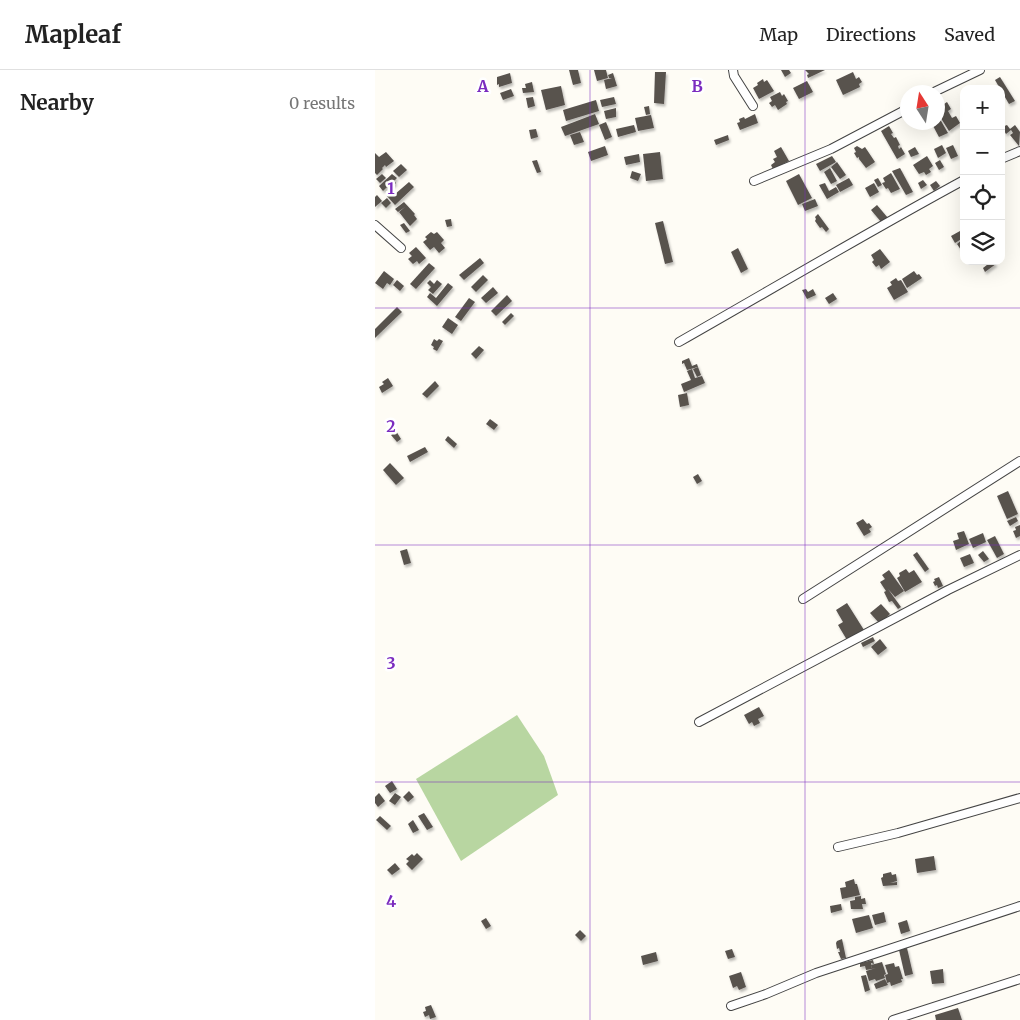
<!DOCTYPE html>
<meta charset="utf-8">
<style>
:root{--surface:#fff;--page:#f2f2f2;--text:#222;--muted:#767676;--line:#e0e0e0}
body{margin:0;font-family:Merriweather,serif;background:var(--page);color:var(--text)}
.controls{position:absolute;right:15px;top:15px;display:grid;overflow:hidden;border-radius:10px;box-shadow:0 5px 20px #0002}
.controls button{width:45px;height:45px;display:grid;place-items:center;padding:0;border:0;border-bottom:1px solid var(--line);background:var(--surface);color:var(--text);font:25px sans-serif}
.compass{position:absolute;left:525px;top:15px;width:45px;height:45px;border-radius:50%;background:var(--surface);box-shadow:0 5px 20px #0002;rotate:348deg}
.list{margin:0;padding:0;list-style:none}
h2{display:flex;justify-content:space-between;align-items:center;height:65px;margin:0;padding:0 20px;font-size:21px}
h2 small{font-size:16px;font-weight:400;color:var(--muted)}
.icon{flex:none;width:28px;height:28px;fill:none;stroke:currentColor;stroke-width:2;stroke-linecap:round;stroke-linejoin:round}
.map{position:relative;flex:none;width:645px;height:950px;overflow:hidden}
header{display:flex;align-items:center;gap:30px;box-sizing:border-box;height:70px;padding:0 25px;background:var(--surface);border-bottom:1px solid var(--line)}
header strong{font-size:24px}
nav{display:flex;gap:28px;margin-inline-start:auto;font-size:18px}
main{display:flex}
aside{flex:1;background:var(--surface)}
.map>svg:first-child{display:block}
</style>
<header>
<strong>Mapleaf</strong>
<nav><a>Map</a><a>Directions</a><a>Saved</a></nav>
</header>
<main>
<aside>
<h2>Nearby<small>0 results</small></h2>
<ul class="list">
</ul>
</aside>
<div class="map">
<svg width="645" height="950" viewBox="0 0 645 950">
<defs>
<filter id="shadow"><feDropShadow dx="1.5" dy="2.5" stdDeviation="1" flood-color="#0004"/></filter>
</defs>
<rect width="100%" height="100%" fill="#fefcf5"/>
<polygon fill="#b8d6a1" points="142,645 169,686 183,725 86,791 41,709"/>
<g fill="#58524e" filter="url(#shadow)">
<polygon points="194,0 203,0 206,13 198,15"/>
<polygon points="219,0 231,0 233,8 222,11"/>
<polygon points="406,0 414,0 416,3 410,7"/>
<polygon points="430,0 450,0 433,8 432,5 434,4"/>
<polygon points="280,2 291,2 289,34 279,33"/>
<polygon points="478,2 481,9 484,7 487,12 484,14 485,17 468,25 461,10"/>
<polygon points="135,3 137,13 124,17 124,14 122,15 122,7"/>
<polygon points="238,3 242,16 231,19 229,10 237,8 234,8 233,5"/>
<polygon points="625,7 640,31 634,34 620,10"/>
<polygon points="388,9 389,12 392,10 399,21 384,29 378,18 383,15 382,13"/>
<polygon points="432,11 438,22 424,29 418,18"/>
<polygon points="157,12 159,22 148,23 147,18 151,18 150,14"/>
<polygon points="186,16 190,35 171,40 166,20"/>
<polygon points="136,19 139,26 128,30 125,23"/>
<polygon points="405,22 407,26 409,24 413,31 411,32 412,34 403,40 400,35 397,37 394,33 397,31 395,27"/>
<polygon points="158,27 160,36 153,38 151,28"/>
<polygon points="239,27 241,34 227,37 225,30"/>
<polygon points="221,30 224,41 191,51 188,40"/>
<polygon points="566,30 569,34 572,32 576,39 573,41 577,48 581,46 585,53 574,61 562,42 562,32"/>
<polygon points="274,36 275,44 271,45 269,37"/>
<polygon points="241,38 241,47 231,49 229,41"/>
<polygon points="220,44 224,54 190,66 186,57"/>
<polygon points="380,44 383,53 365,60 362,53 365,52 364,49 369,47 370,49"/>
<polygon points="562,44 573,63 564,67 556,52 562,52"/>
<polygon points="276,45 279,58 263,61 260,48"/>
<polygon points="231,52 237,67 230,70 224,55"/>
<polygon points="259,55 261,62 243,67 241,59"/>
<polygon points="632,55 635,59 640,55 645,62 644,76 635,65 638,63 636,60 631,64 627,57"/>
<polygon points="514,56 518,63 516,64 519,68 521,67 525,75 523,76 524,79 526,77 530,84 522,89 506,61"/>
<polygon points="161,59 163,67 156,69 154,60"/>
<polygon points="205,62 209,72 199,75 195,65"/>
<polygon points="353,65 354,70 341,75 339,70"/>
<polygon points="567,75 571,83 563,88 559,79"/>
<polygon points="578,75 583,86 576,89 571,78"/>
<polygon points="230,76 233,85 216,91 213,82"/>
<polygon points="482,76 487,79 490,77 500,92 491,98 484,89 484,87 482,88 479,83 481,82 479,78"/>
<polygon points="406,77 414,91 398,99 396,95 400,92 398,89 402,87 399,81"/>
<polygon points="540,77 544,84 536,87 533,81"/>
<polygon points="11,82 19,91 11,97 10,95 7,98 8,99 2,105 0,103 0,83 4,87"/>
<polygon points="285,82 288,109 271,111 268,84"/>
<polygon points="264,84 265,92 251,95 249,87"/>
<polygon points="457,86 461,92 445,101 441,94"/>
<polygon points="552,86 558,96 554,99 556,102 551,105 549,102 544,104 538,95"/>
<polygon points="162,90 166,102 162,103 157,91"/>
<polygon points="565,90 569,97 564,100 560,93"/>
<polygon points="462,92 471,105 465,109 456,97"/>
<polygon points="26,94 32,100 24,107 18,101"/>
<polygon points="455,98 462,111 456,114 449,102"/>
<polygon points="525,98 538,122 531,125 517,101"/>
<polygon points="257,101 266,104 263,111 255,108"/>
<polygon points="516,103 525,119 516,123 513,118 511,119 507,113 510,112 508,108"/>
<polygon points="7,104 11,108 5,113 1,109"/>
<polygon points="17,104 22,108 19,111 21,113 15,118 13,116 8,121 4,116"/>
<polygon points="424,104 437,128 423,135 411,111"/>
<polygon points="474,108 478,115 465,122 461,115"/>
<polygon points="503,108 507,115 503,117 499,110"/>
<polygon points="548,110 552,115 546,119 543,113"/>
<polygon points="561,111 565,116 559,121 555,115"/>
<polygon points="34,112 39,117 20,135 11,125 15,121 19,125"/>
<polygon points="450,113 454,121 461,117 464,122 452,129 444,115"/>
<polygon points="499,113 504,122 495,127 490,118"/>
<polygon points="2,125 7,131 0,137 0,127"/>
<polygon points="12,128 16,133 11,138 6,133"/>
<polygon points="440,129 443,136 430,141 427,134"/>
<polygon points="29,132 40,144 39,145 42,149 35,156 24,142 30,137 23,142 20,139"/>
<polygon points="502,135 513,148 507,153 496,140"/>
<polygon points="443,144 454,159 451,162 447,157 445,158 440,151 441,149 440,147"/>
<polygon points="76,149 77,156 72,157 70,150"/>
<polygon points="288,151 298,192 290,194 280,153"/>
<polygon points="29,153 35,161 31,163 25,155"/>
<polygon points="585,161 588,168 580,173 576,166"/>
<polygon points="56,162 59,164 62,162 69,170 66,173 70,178 64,183 59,177 55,180 48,172 52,169 50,167"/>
<polygon points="588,169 589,179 586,180 582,174"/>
<polygon points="41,177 51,188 44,194 42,191 38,194 33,189 37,186 34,183"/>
<polygon points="363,178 373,199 366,203 356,182"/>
<polygon points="505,179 515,192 506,199 504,195 501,197 497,192 499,190 496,185"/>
<polygon points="105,188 109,193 89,210 84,205"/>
<polygon points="617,191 621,194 610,202 608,198"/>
<polygon points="54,193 60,198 41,219 35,214"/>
<polygon points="9,201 19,209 15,215 12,213 8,219 0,213"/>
<polygon points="539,201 542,205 544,204 547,208 532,218 527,209"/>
<polygon points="108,205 113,210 101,222 96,217"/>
<polygon points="521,208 523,211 526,210 533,222 519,230 512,218 517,215 515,212"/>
<polygon points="22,210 29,216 25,221 18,215"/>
<polygon points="55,210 59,214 62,210 67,214 58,224 53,220 56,217 52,213"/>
<polygon points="73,213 78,217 62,236 52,227 55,223 61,228"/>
<polygon points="118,217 123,223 111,233 106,228"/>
<polygon points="431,219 433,222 438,219 441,225 432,229 427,220"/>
<polygon points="458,223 462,229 454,234 450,228"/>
<polygon points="132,225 137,231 121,246 116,241"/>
<polygon points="94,228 100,232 86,251 80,247"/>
<polygon points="22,237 27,242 0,268 0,259"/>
<polygon points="136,243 139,246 130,255 127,252"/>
<polygon points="73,248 83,255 77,264 67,257"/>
<polygon points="59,269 62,271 64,269 68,271 62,281 58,279 59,277 56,275"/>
<polygon points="104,276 109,280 101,289 96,284"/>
<polygon points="314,288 317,296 322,294 323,297 312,300 309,293 307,294 307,291"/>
<polygon points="323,297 326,305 322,307 318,299"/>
<polygon points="317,299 320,308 327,306 330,313 309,322 306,314 316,310 312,301"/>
<polygon points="13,308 18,316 7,323 4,317 9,314 7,312"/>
<polygon points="60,311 64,316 52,328 47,324"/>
<polygon points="312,323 314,335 305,337 303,325"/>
<polygon points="115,349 123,355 119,360 111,354"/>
<polygon points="21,361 26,369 22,372 16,365"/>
<polygon points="73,366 82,374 79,378 70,370"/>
<polygon points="50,377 53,382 35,392 32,386"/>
<polygon points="15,393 29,408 21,415 8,400"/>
<polygon points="323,404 327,411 322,414 318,407"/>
<polygon points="633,421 643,444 632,449 622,426"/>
<polygon points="641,447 643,451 635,456 632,451"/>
<polygon points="488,449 492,454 494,453 497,457 494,459 496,462 489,466 481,453"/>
<polygon points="645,455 645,466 641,468 638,461 641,460 640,457"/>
<polygon points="589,461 594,474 581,480 578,471 584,469 582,463"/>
<polygon points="608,463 611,472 598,478 594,469"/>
<polygon points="620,466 629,484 622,488 612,470"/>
<polygon points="32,479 36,493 29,495 25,481"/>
<polygon points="608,481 614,489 609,492 603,485"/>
<polygon points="542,482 554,499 550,502 538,485"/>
<polygon points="595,484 599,493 589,497 585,488"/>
<polygon points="531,499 534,503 539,500 547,512 530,522 522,508 525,506 524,503"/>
<polygon points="514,500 529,521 520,527 513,519 526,537 523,539 517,531 514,532 509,522 511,521 505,512 510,509 507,505"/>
<polygon points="564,507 568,516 563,518 562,515 560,516 558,512 560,511 559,509"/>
<polygon points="472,533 489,560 472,570 463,555 468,552 461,540"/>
<polygon points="506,534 515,544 505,554 495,543"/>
<polygon points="498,567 500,571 488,577 486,573"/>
<polygon points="505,569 512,578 503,585 496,577"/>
<polygon points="384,637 389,646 383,649 385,653 379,656 377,652 374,654 369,645"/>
<polygon points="17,711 22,719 15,723 10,716"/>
<polygon points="34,721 39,727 33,732 28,727"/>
<polygon points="4,723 10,731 3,737 0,733 0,727"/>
<polygon points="20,723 26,727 20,735 14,731"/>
<polygon points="49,743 58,757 52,760 43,746"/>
<polygon points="5,746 16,756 12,760 1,750"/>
<polygon points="38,750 44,760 38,763 33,754"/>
<polygon points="42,783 48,789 37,800 31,794 34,791 31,789 37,784 39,786"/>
<polygon points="559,786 561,800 542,803 540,789"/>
<polygon points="20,793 25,799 17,805 12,800"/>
<polygon points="516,802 517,805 521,804 522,811 515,813 522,812 522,815 508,816 506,808 508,807 508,804"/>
<polygon points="479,809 480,814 482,814 485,825 467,829 465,818 471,817 470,812"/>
<polygon points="486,826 486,829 490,828 491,834 487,834 488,839 476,839 475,831 480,830 480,827"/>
<polygon points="466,834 467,840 456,843 455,836"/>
<polygon points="509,842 511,852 500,855 497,845"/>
<polygon points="494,845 498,858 481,863 477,849"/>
<polygon points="111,848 116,856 111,859 106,851"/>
<polygon points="532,850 535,861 526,864 523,853"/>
<polygon points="205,860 211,866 206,871 200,865"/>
<polygon points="467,869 471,888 466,889 463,882 465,882 464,878 462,879 461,873 462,871"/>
<polygon points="532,878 538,904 530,906 524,880"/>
<polygon points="357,879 360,887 353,889 350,881"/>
<polygon points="281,882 283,891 268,895 266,886"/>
<polygon points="498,890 499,894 496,893 497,899 491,900 490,896 485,897 485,893"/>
<polygon points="507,892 511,904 509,905 510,908 501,911 500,909 494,911 491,901 501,898 497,899 496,895"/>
<polygon points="519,893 520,897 524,896 528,909 526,909 527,912 516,916 515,912 512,913 510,905 513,904 510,895"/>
<polygon points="568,899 569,913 557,914 555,901"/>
<polygon points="366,902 371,917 364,920 362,916 358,918 354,906"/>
<polygon points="491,905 495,920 490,922 486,906"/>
<polygon points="510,909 513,915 501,919 499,914"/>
<polygon points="56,935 61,947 55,949 54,945 50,947 48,942 51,941 50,937"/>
<polygon points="583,938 587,950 561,950 560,945"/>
</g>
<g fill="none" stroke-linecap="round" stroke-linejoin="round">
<g stroke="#444" stroke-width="10">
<g id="street">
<polyline points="358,0 359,6 378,36"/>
<polyline points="559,22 605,0"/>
<polyline points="626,89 645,81"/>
<polyline points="379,111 456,79 532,39"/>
<polyline points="0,155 26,178"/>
<path d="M304 272C399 218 493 162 589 110"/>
<polyline points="428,529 645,391"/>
<polyline points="324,652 573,520 645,485"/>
<polyline points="463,777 523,763 645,728"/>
<polyline points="356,936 391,924 441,903 645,836"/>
<polyline points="518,950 645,909"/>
</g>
</g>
<use href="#street" stroke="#fff" stroke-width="8"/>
</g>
<path fill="none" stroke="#7b2cbf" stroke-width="1" stroke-opacity="0.55" d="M215 0V950M430 0V950M0 238H645M0 475H645M0 712H645"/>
<g font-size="16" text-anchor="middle" font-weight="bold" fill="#7b2cbf" stroke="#fff" stroke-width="5" stroke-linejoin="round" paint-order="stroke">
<text x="108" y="22">A</text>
<text x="322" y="22">B</text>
<text x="16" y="124">1</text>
<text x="16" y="362">2</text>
<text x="16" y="599">3</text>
<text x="16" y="837">4</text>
</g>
</svg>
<div class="controls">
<button>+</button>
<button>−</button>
<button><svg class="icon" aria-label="locate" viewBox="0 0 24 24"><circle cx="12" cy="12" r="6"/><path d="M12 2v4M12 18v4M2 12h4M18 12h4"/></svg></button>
<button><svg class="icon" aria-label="layers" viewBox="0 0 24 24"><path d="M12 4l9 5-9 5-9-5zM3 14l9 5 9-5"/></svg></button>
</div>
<svg class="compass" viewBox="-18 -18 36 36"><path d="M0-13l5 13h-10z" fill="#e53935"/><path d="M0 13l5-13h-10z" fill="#767676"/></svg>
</div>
</main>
